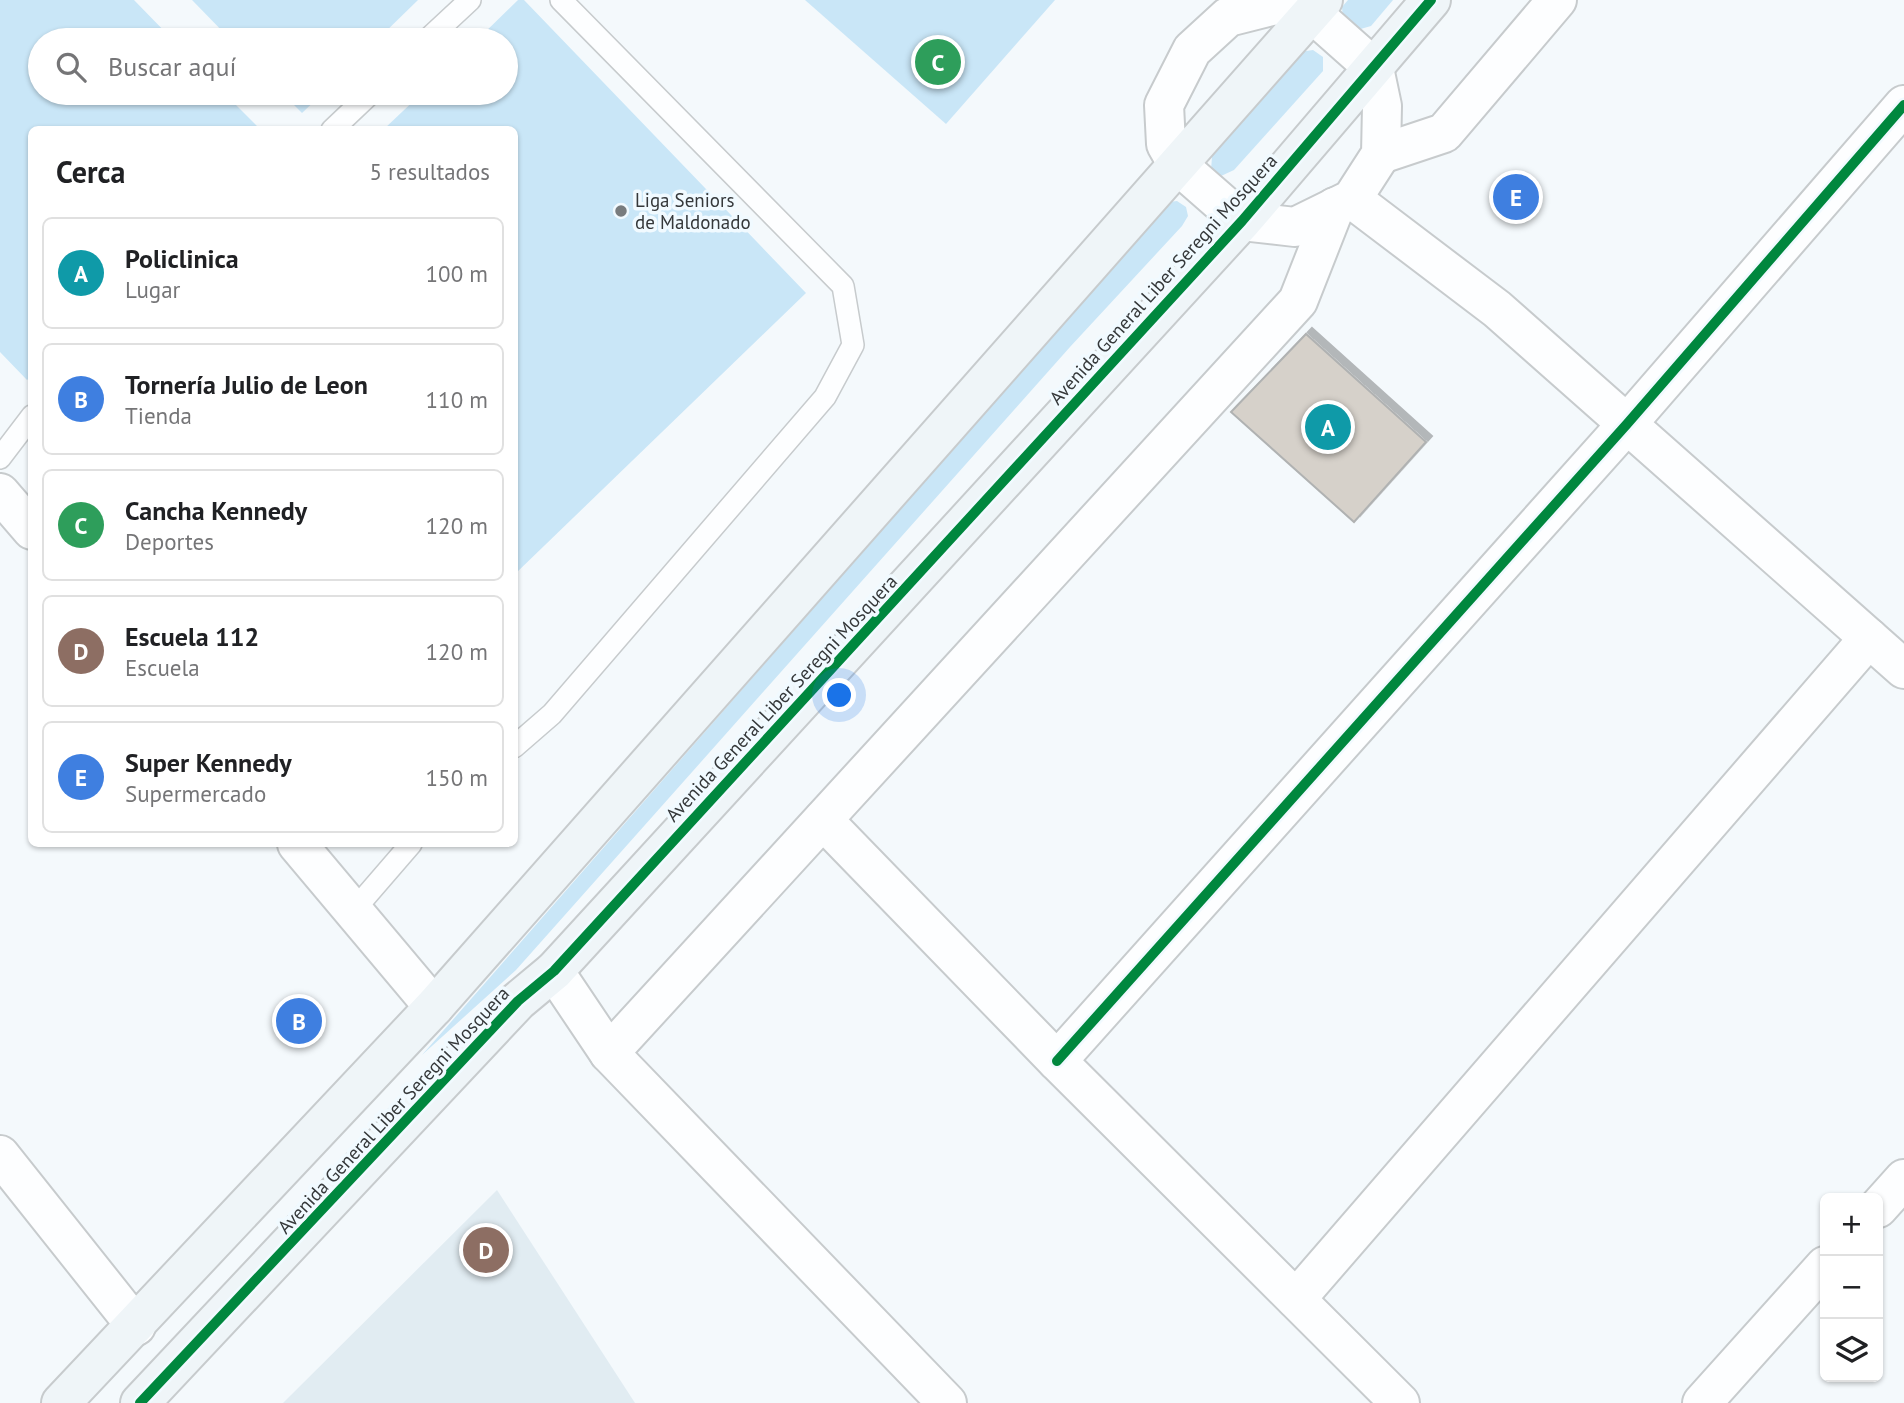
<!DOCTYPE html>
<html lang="es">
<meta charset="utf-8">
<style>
:root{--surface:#fff;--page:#f2f2f2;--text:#202124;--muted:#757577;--line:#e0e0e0;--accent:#787c7e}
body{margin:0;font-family:"PT Sans",sans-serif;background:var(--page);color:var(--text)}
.controls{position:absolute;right:21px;bottom:21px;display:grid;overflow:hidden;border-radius:10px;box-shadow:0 2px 5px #0004}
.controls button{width:63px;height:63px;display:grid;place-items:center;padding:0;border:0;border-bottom:2px solid var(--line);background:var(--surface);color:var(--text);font:35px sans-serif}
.you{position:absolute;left:840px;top:696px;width:24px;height:24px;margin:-18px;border:5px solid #fff;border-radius:50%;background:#1a73e8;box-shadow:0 0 0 10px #1a73e833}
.badge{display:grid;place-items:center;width:46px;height:46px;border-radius:50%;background:var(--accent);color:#fff;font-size:23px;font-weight:700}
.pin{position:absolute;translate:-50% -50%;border:4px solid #fff;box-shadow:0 2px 7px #0006}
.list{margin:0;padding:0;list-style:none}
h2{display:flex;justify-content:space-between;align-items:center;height:91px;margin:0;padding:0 28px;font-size:30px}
h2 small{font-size:23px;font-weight:400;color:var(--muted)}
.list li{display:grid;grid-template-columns:46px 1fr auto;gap:21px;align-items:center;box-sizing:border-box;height:112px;margin:0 14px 14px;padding:0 14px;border:2px solid var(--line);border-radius:10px}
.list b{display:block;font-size:26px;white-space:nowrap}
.list p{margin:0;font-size:23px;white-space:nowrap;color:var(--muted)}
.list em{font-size:23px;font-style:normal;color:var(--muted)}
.icon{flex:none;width:38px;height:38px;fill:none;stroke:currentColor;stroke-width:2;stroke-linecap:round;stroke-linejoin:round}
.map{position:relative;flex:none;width:1904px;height:1403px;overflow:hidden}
.search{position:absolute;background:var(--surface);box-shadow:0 2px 5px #0004;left:28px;top:28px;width:490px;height:77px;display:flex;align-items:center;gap:18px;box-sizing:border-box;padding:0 24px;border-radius:38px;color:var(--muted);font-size:26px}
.panel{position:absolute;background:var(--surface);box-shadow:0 2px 5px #0004;left:28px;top:126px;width:490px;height:721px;border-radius:10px}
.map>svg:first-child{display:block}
</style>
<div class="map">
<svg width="1904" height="1403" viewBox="0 0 1904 1403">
<defs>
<filter id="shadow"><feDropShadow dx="6" dy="-6" stdDeviation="0" flood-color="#0004"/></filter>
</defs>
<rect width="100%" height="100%" fill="#f4f9fc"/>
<polygon fill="#e1ecf2" points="497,1190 635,1403 283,1403"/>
<g fill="#c9e6f7">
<polygon points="0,0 134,0 173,40 40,40 40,93 224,93 260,129 32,130 32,375 27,380 0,352"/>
<polygon points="192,0 418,0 377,40 231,40"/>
<polygon points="518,0 524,0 806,293 515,574 514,130 384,129 422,93 506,93 506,40 477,40"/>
<polygon points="805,0 1055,0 946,124"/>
<polygon points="1348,0 1393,0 1371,26 1357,30 1343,20 1342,7"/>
<polygon points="1313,50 1323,57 1323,71 1234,170 1221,176 1211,171 1212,156 1300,52"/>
<polygon points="282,93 323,93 302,113"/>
<polygon points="1177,201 1186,207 1188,216 1182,226 1070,347 516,970 422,1055 1169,202"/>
</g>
<polygon fill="#d6d1ca" stroke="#b0b2b2" stroke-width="2" filter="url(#shadow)" points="1306,334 1426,442 1354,522 1231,412"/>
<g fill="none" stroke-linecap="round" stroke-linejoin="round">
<g stroke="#c7cbcd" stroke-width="24">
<g id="lane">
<polyline points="427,40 470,0"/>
<polyline points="332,130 371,93"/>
<polyline points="0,458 32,416"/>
<polyline points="514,747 552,714 825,397 853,345 843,286 561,0"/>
<polyline points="354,910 411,844"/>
</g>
</g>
<g stroke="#c7cbcd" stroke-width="42">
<g id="street">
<polygon points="1275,5 1312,13 1374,68 1382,106 1381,154 1352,199 1295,227 1242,221 1178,165 1166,144 1164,105 1192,50 1228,17"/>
<polyline points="1381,154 1444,133 1557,0"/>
<polyline points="1352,199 1497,309 1904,669"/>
<polyline points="0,493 32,530"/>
<polyline points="823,820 1057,1061 1400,1403"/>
<polyline points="297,844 434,1007"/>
<polyline points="554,971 609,1053 947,1403"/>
<polyline points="609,1053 1298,301 1335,207"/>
<polyline points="1057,1061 1627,424 1904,105"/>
<polyline points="0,1155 136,1326"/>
<polyline points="1878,1208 1904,1179"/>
<polyline points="1296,1299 1869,638"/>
<polyline points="1702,1403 1825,1266"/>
</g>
</g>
<g stroke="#c7cbcd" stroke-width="42">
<g id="secondary">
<polyline points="61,1403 434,1007 1323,0"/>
<polyline points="140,1403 518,1001 554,971 1242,221 1431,0"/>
</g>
</g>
<use href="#lane" stroke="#fdfeff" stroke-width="21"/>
<use href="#street" stroke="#fdfeff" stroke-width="38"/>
<use href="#secondary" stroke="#eff5f8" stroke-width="38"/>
<g stroke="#f1faff" stroke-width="15">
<g id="cycleway">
<polyline points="1057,1061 1627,424 1904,105"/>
<polyline points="140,1403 518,1001 554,971 1242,221 1431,0"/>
</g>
</g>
<use href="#cycleway" stroke="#00873e" stroke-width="10"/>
</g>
<circle fill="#787c7e" stroke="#f1faff" stroke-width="2.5" cx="621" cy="211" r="7"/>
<g text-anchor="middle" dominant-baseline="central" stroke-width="7" stroke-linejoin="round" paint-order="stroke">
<g font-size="19" fill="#35383a" stroke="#f1faff" text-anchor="start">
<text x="635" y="200">Liga Seniors<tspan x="635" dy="22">de Maldonado</tspan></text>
</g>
<g font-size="19" fill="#35383a" stroke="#f1faff">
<text transform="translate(1163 279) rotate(-48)">Avenida General Liber Seregni Mosquera</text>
<text transform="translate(781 698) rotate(-47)">Avenida General Liber Seregni Mosquera</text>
<text transform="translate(393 1110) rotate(-47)">Avenida General Liber Seregni Mosquera</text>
</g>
</g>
</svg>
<div class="controls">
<button>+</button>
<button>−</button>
<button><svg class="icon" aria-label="layers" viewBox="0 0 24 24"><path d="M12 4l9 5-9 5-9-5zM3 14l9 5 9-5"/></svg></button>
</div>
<div class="you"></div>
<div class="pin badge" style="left:1328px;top:427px;background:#0f9aa8">A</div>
<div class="pin badge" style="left:299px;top:1021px;background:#3f7fe0">B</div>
<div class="pin badge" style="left:938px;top:62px;background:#2e9e5b">C</div>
<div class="pin badge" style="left:486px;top:1250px;background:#8d6e63">D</div>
<div class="pin badge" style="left:1516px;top:197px;background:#3f7fe0">E</div>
<div class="search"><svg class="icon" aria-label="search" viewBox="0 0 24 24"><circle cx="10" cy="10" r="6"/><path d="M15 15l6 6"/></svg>Buscar aquí</div>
<section class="panel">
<h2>Cerca<small>5 resultados</small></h2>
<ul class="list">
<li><span class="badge" style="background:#0f9aa8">A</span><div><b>Policlinica</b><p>Lugar</p></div><em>100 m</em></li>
<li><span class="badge" style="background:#3f7fe0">B</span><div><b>Tornería Julio de Leon</b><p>Tienda</p></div><em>110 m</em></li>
<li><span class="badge" style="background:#2e9e5b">C</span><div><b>Cancha Kennedy</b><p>Deportes</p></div><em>120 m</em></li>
<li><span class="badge" style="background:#8d6e63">D</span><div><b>Escuela 112</b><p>Escuela</p></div><em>120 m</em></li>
<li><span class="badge" style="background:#3f7fe0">E</span><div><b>Super Kennedy</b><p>Supermercado</p></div><em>150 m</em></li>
</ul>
</section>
</div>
